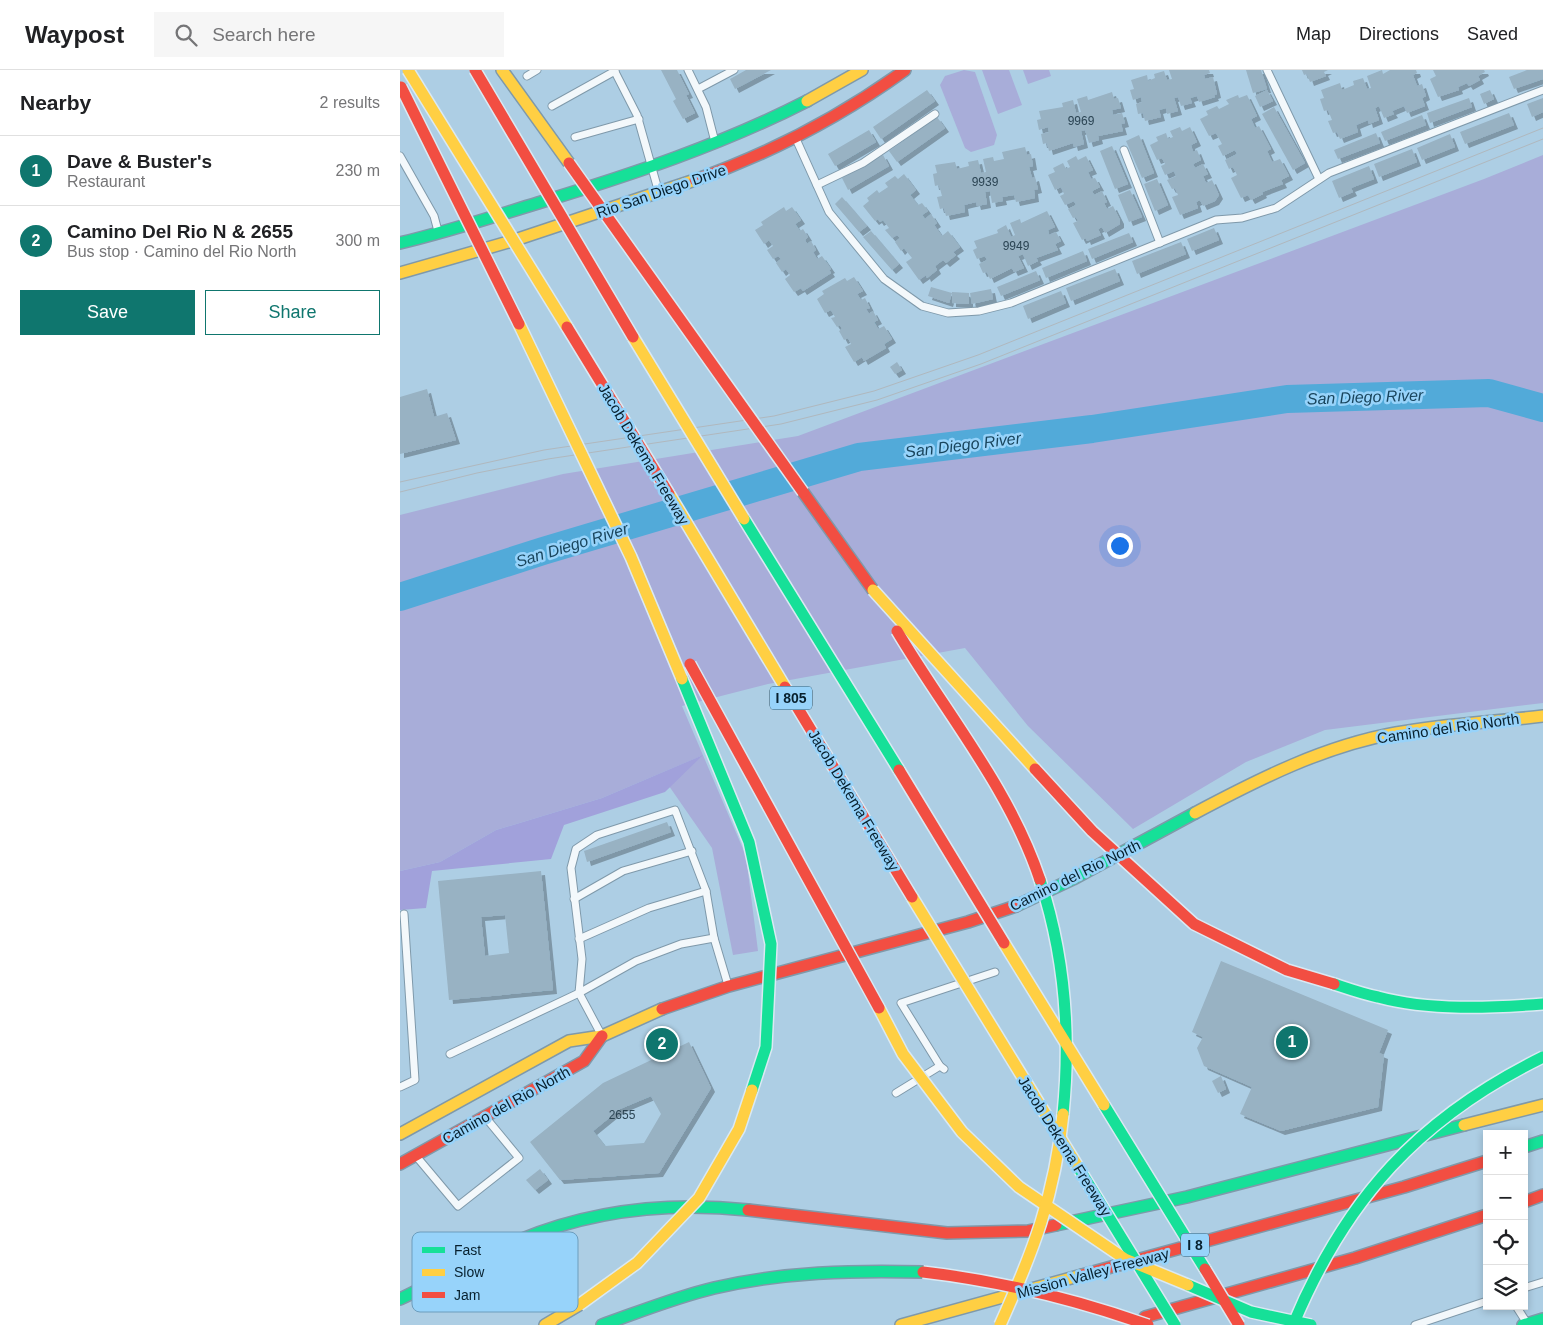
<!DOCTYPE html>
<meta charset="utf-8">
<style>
:root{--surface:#fff;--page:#f6f6f6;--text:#202124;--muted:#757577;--line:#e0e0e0;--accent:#0f766e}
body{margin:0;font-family:Helvetica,sans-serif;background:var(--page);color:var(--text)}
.controls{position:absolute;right:15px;bottom:15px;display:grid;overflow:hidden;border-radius:0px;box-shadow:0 2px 8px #0003}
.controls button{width:45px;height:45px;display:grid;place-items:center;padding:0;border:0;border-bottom:1px solid var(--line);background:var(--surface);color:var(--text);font:25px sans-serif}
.you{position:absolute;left:719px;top:475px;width:18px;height:18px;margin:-12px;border:4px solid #fff;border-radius:50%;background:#1a73e8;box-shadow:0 0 0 8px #1a73e833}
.badge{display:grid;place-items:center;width:32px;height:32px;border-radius:50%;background:var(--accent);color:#fff;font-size:16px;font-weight:700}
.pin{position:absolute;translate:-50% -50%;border:2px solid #fff;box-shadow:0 1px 5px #0006}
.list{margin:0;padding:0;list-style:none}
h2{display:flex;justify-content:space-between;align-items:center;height:65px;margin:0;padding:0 20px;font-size:21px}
h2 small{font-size:16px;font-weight:400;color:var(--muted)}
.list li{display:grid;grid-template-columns:32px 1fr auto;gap:15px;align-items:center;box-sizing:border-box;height:70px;padding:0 20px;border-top:1px solid var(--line)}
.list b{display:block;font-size:19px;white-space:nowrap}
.list p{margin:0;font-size:16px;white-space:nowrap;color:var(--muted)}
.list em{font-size:16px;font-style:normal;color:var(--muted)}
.actions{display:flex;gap:10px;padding:15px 20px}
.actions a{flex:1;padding:11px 0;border:1px solid var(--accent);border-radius:0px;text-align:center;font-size:18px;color:var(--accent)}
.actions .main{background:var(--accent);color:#fff}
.icon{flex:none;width:28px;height:28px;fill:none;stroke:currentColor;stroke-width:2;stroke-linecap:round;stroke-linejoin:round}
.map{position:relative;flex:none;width:1143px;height:1255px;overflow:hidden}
header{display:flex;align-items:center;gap:30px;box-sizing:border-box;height:70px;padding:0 25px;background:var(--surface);border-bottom:1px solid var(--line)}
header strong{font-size:24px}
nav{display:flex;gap:28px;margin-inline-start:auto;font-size:18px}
.search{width:350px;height:45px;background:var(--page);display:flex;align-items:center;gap:12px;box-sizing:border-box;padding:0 18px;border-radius:0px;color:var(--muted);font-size:19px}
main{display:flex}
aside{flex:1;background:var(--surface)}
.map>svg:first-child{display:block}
</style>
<header>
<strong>Waypost</strong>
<div class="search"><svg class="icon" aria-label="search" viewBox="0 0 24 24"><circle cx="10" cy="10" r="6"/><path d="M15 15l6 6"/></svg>Search here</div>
<nav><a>Map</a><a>Directions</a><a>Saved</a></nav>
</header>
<main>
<aside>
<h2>Nearby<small>2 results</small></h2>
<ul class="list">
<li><span class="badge">1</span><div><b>Dave &amp; Buster's</b><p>Restaurant</p></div><em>230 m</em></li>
<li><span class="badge">2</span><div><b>Camino Del Rio N &amp; 2655</b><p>Bus stop · Camino del Rio North</p></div><em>300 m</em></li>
</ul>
<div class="actions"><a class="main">Save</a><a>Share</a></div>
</aside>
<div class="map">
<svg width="1143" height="1255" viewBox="0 0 1143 1255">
<defs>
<filter id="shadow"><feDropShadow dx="4" dy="4" stdDeviation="0" flood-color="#0004"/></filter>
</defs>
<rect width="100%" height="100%" fill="#adcee4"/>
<g fill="#a8add9">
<polygon points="564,0 575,2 597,65 594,75 571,82 565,78 540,15 545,6"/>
<polygon points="582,0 609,0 622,35 598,44"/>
<polygon points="623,0 649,0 651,6 628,14"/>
<polygon points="1143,85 1143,633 925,660 846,692 733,759 628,656 565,578 368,614 282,636 346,786 358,881 333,885 312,778 269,716 301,686 202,728 96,760 40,792 0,801 0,445 163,404 398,366 1084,109"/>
</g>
<polygon fill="#a1a1db" points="303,685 265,722 164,755 151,789 32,801 26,838 0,840 0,801 40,792 96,760 202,728"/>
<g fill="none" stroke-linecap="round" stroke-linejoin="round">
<polyline stroke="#52aad9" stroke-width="28" points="0,527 143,481 459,387 692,359 887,329 1089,323 1143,338"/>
</g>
<g fill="#98b2c3" fill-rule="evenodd" filter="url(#shadow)">
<polygon points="261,0 277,0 289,24 286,25 295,43 283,49 273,31 276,29"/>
<polygon points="346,0 371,0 335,19 330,9"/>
<polygon points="769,0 809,0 810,3 804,5 805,9 813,7 817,24 814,25 815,27 799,32 797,26 790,28 792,33 781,36 778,27 774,28 778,41 767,44 766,38 759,40 761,47 745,51 743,43 738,44 736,34 742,32 741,27 733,30 730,20 734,19 731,10 747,5 748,11 755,8 754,4 764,1 767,10 772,9"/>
<polygon points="846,0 861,0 867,19 853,23"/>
<polygon points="902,0 928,0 924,2 926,6 910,12 907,4 904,5"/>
<polygon points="982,0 983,4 990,0 1016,0 1017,3 1013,5 1017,16 1022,14 1026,26 1022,28 1025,36 1007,43 1004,36 992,41 994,44 984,48 979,36 975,38 979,50 969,54 968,50 956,55 958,62 940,69 937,62 933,63 928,51 932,50 928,40 924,41 920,29 924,28 921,20 940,13 942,20 954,15 953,11 963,8 967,19 971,18 967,6"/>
<polygon points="1033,0 1084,0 1085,2 1078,6 1080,10 1069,16 1067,13 1058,17 1059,20 1038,27 1030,9 1036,6"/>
<polygon points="1127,0 1143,0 1143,9 1114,19 1109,7"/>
<polygon points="527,20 535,31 481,69 473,57"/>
<polygon points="867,20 873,31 860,37 855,26"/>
<polygon points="1090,20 1094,29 1084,34 1080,24"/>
<polygon points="712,22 714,29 718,28 721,38 712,40 713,45 722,43 725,53 721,54 723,61 698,66 699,70 689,73 685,60 681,61 684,74 674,77 673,73 649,81 647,73 643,74 641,64 649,62 648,57 639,60 637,50 641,49 639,41 663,37 662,33 673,30 676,43 681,42 677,29 687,26 688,30"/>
<polygon points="838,25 839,28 847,25 857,46 851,49 855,58 859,56 871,79 867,81 872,92 880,89 889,106 881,110 883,114 862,122 863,124 851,130 848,125 841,128 831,108 837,105 833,97 829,99 825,90 837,84 835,80 823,86 818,76 822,74 816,63 809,66 800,49 808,45 806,41 817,36 819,39 829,34 826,30"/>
<polygon points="1069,28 1072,37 1030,53 1027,43"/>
<polygon points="1143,28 1143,42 1132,47 1127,34"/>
<polygon points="874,37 905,93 893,100 862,44"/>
<polygon points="1109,43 1114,55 1065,74 1060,62"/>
<polygon points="1022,45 1026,55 985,71 981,62"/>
<polygon points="537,47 545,58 497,92 489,81"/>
<polygon points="780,57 782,61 790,57 797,72 791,75 793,82 797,80 801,90 793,94 795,98 803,94 808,104 803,106 806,113 812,110 819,125 815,131 803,136 800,130 796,132 798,138 780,145 772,127 778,125 775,118 772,119 767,110 776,106 774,101 765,105 761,96 765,94 762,88 757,90 750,75 758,71 756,67 766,63 768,69 773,67 770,61"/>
<polygon points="469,60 476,72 435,96 428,84"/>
<polygon points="976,63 980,73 938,89 934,80"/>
<polygon points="1050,64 1055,77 1022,90 1017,78"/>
<polygon points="739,65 754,103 742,108 726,71"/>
<polygon points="712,76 728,114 715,119 700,81"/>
<polygon points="625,77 627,85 631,84 633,96 629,97 632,108 635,107 638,119 634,120 635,128 616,132 614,125 602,127 603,131 592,133 590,121 585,122 587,134 577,136 576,132 564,135 565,142 546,146 544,138 540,139 537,127 542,126 539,115 535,116 533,104 537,103 535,95 555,92 557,99 569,96 568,92 578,90 581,103 586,102 583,89 593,87 594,91 604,89 602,82"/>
<polygon points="1012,79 1017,92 979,107 974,94"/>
<polygon points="483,85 489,96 448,120 442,108"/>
<polygon points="676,86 678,90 686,86 693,100 688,102 691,109 695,108 700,117 692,121 694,125 702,121 707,132 704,133 707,139 713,136 720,150 720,154 705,163 702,157 698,159 701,165 687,171 686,168 682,170 673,153 678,151 676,147 673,148 668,139 676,135 674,131 665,135 660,126 664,124 661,117 655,120 648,105 655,102 653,98 663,93 666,99 670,97 667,91"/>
<polygon points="969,96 974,109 951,118 953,122 939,128 932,111"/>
<polygon points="504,104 516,120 510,125 518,135 522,133 528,141 522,145 525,149 531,144 537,153 534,155 542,166 548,161 560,177 553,182 556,185 546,193 543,190 535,196 537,200 527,208 526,205 519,210 506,192 512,188 504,178 501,181 495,172 500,168 497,165 492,168 485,160 489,158 483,150 480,152 478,149 475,151 463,136 469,131 467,128 477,120 479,123 488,117 485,113 495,106 498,109"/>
<polygon points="757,109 768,135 755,141 744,114"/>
<polygon points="730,120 742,147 729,152 718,125"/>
<polygon points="442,127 467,156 459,162 435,134"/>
<polygon points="384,137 386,141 392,137 401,150 395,154 400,161 403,159 408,167 405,170 407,174 411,171 416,180 413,182 417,189 422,186 431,199 429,200 431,203 403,221 401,218 394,222 385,209 390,205 386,199 382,202 376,193 381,189 378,186 373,189 367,180 373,176 369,170 364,174 355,160 363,155 361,152"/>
<polygon points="647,141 655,157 648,160 649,165 656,162 661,171 655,174 658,180 636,188 638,191 628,196 623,184 618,186 624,198 614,202 612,198 590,209 587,202 583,203 579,194 587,190 585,186 577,189 573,180 577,178 574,171 598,163 597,160 606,155 611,167 615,165 610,153 620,149 621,153"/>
<polygon points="814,158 819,170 792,181 787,169"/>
<polygon points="471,161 499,194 492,200 463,167"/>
<polygon points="729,163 733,172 692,189 688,179"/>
<polygon points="781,172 786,184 737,204 732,191"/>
<polygon points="683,181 687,191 646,208 642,198"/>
<polygon points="715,199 720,211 671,231 666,218"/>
<polygon points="636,201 640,210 601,226 597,217"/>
<polygon points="454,207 463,221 457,224 461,230 465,228 470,238 466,239 469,244 473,241 478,250 474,252 478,259 484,256 492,269 484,274 486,278 464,291 462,287 454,292 445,277 451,274 448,268 444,270 439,261 442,259 440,255 437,257 431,248 435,247 431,240 425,243 417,229 424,224 422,221 445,208 447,211"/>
<polygon points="531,217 552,223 549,233 528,226"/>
<polygon points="591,219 593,229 572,234 570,223"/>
<polygon points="661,221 666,233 628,249 623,236"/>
<polygon points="552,222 569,223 569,234 552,233"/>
<polygon points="497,292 502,300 495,304 490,297"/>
<polygon points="27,319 34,347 47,343 56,370 0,384 0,327"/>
<polygon points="267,752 271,762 187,792 184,781"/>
<path d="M141 801 153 920 49 930 38 811ZM105 845 109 883 85 886 81 847Z"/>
<polygon points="821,891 988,960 979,983 984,985 978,1037 881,1061 840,1044 852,1017 804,996 797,978 803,967 792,962"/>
<path d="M289 972 311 1018 259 1103 160 1110 130 1072 203 1013ZM251 1026 261 1044 244 1073 205 1076 193 1061 220 1039Z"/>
<polygon points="821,1006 826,1019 818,1023 812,1011"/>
<polygon points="140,1099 148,1110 135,1120 126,1110"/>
</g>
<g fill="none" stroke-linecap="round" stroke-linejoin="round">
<g stroke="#7f99aa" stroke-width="9">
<g id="lane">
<polyline points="214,0 237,45 259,123"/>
<polyline points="288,0 306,37 315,72"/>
<polyline points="867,0 919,109"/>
<polyline points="127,6 137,0"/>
<polyline points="298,19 334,0"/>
<polyline points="152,36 215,1"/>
<polyline points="175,67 239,49"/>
<polyline points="396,69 429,142 484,209 522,236 548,243 579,241 611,233 816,150 842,148 876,138 929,103 1143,20"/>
<polyline points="724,80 760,173"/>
<polyline points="0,86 34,146 38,161"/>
<polyline points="417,115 463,93 535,44"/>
<polyline points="174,829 223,801 292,781"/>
<polyline points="179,869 249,838 306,821"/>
<polyline points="202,966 179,923 182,889 171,798 176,779 197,765 275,740 306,821 314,868 328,915"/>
<polyline points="50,984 179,923 236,891 281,874 314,868"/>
<polyline points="544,999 540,996 501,933 595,902"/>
<polyline points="0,1017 15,1010 4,844"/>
<polyline points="496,1023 540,996"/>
<polyline points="16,1086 58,1136 119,1088 86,1048"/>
<polyline points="1124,1218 1143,1212"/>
<polyline points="1116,1236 1125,1250"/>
<polyline points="1015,1255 1087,1231"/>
</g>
</g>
<g stroke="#7f99aa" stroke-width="14">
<g id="fast">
<path d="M0 173C47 162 92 147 138 133 230 105 321 75 407 31"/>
<polyline points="616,836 673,809 795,743"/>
<polyline points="1124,1077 1143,1071"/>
<polyline points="656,1155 787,1127 1064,1055"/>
<path d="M0 1229C40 1210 79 1187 120 1170 192 1140 270 1132 348 1140"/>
<path d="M202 1255C239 1242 276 1227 314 1218 383 1202 453 1200 523 1202"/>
<polyline points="1123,1255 1143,1249"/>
</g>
</g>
<g stroke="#7f99aa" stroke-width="14">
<g id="slow">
<polyline points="102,0 169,93"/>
<polyline points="407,31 462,0"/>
<polyline points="0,203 112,171 295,110"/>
<path d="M795 743C859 709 924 676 996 663 1044 654 1094 652 1143 646"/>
<polyline points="1064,1055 1143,1035"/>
<polyline points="0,1064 169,971 202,966 262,939"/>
<polyline points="145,1255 179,1235"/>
<polyline points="501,1255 682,1205"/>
</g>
</g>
<g stroke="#7f99aa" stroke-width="14">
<g id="jam">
<path d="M295 110C371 83 440 47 505 0"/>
<polyline points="403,422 473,520"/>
<polyline points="262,939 329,916 568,852 616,836"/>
<polyline points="0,1094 184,991 202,966"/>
<polyline points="1124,1132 1143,1125"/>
<polyline points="348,1140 547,1163 628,1161 656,1155"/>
<polyline points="682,1205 1004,1117 1087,1091"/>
<polyline points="745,1247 955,1188 1087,1145"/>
</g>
</g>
<use href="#lane" stroke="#f3f8fb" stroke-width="7"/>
<use href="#fast" stroke="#16e098" stroke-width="11"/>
<use href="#slow" stroke="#ffcf43" stroke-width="11"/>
<use href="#jam" stroke="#f24e42" stroke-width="11"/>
<g stroke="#b0b8be" stroke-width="1">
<polyline points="0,412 144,380 374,346 474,321 578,285 1143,58"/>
<polyline points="0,422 77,403 148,389 381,354 477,330 581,294 1143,69"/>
</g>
<g stroke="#dae9f3" stroke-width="14" stroke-linecap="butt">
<g id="fast-bridge">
<polyline points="344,449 499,700"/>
<polyline points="282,609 349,772 371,874 366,977 352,1020"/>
<path d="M640 810C665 886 671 964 663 1044"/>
<path d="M934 914C949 919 963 924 978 927 1030 941 1091 938 1143 934"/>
<polyline points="704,1035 805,1199"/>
<polyline points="678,1097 775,1255"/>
<polyline points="788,1215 851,1242 911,1255"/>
<path d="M893 1255C946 1128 1019 1048 1143 987"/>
</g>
</g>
<g stroke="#dae9f3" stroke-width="14" stroke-linecap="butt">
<g id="slow-bridge">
<polyline points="8,0 167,257"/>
<polyline points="119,254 231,487 282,609"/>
<polyline points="233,267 344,449"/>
<polyline points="269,424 385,617"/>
<polyline points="473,520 635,699"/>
<polyline points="512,827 678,1097"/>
<polyline points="604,873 704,1035"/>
<polyline points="479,938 503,984 562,1062 619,1117 725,1189 788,1215"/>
<polyline points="179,1235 237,1193 299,1128 339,1059 352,1020"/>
<path d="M600 1255C633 1182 655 1125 663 1044"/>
</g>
</g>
<g stroke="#dae9f3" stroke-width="14" stroke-linecap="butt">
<g id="jam-bridge">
<polyline points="75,0 233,267"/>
<polyline points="1,17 119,254"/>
<polyline points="169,93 403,422"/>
<polyline points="167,257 269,424"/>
<path d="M497 561C545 642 610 719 640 810"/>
<polyline points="290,594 479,938"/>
<polyline points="385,617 512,827"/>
<polyline points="635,699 692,761 794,854 887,900 934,914"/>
<polyline points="499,700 604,873"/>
<polyline points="805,1199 839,1255"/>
<path d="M523 1202C601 1211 674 1229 748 1255"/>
</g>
</g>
<use href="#fast-bridge" stroke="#16e098" stroke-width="11"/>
<use href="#slow-bridge" stroke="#ffcf43" stroke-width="11"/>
<use href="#jam-bridge" stroke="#f24e42" stroke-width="11"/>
</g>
<g text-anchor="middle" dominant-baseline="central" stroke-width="5" stroke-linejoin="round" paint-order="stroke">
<g font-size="12" fill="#2b4453">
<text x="681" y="51">9969</text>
<text x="585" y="112">9939</text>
<text x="616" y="176">9949</text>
<text x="222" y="1045">2655</text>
</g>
<g fill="#97d3fa" stroke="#32566b" stroke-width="1">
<rect x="370" y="616.5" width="42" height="23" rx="4"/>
<rect x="781" y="1163.5" width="28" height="23" rx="4"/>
</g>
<g font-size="14" font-weight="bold" fill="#07202e">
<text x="391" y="628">I 805</text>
<text x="795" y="1175">I 8</text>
</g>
<g font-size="15" fill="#07202e" stroke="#97d3fa">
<text transform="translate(261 121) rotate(-19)">Rio San Diego Drive</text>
<text transform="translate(244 384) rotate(59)">Jacob Dekema Freeway</text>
<text transform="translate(1048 658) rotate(-8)">Camino del Rio North</text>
<text transform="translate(454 730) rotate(59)">Jacob Dekema Freeway</text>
<text transform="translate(675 805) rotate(-26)">Camino del Rio North</text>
<text transform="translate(106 1035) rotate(-29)">Camino del Rio North</text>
<text transform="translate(665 1076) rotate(58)">Jacob Dekema Freeway</text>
<text transform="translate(693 1203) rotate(-15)">Mission Valley Freeway</text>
</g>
<g font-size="16" font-style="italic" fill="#19455d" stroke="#97d3fa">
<text transform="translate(965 327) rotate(-2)">San Diego River</text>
<text transform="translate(563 375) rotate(-7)">San Diego River</text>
<text transform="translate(172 475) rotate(-17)">San Diego River</text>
</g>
</g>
<rect x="12" y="1162" width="166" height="80" rx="8" fill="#97d3fa" stroke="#6c9dbd" stroke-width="1"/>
<rect x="22" y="1177" width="23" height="6" fill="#16e098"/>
<rect x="22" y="1199" width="23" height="7" fill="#ffcf43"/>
<rect x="22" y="1222" width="23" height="6" fill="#f24e42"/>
<g font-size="14" fill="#07202e">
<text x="54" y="1185">Fast</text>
<text x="54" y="1207">Slow</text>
<text x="54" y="1230">Jam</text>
</g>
</svg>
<div class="controls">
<button>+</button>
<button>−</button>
<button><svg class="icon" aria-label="locate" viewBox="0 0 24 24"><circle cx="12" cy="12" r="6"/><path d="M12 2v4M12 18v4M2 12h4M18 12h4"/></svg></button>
<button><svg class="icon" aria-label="layers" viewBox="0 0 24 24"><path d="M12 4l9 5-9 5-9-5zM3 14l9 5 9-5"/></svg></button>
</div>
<div class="you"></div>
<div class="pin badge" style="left:892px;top:972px">1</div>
<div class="pin badge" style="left:262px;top:974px">2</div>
</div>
</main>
